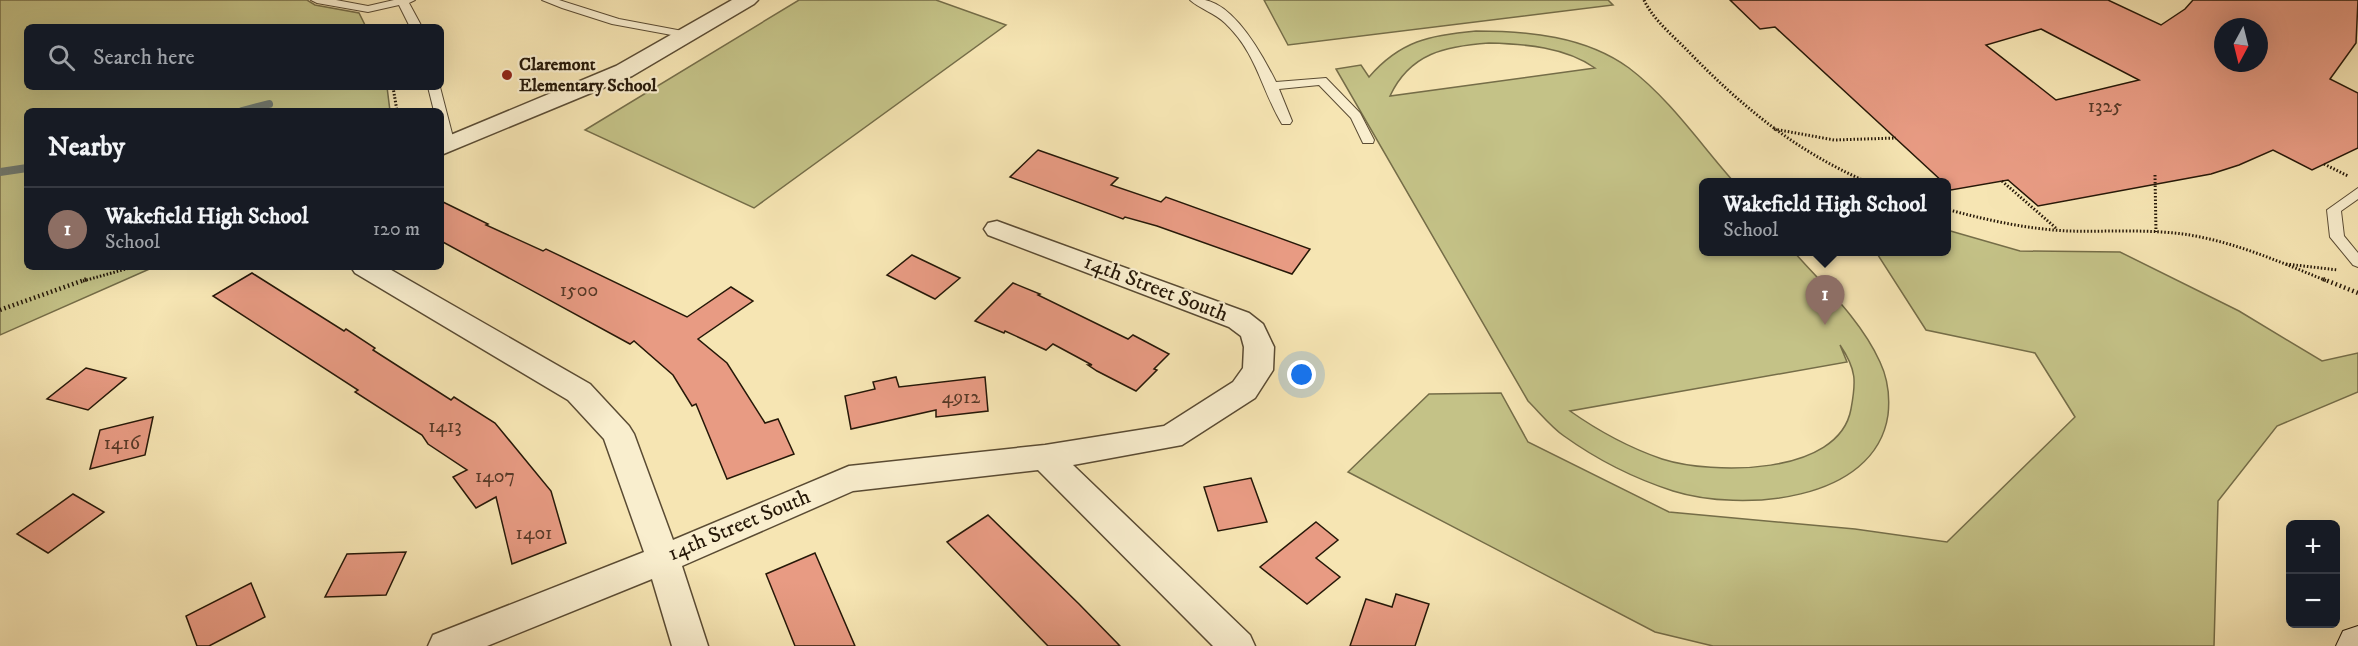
<!DOCTYPE html>
<meta charset="utf-8">
<style>
:root{--surface:#171b24;--page:#242831;--text:#f1f3f6;--muted:#9ea1a6;--line:#363941;--accent:#b45309}
body{margin:0;font-family:"IM FELL DW Pica",serif;background:var(--page);color:var(--text)}
.controls{position:absolute;right:18px;bottom:18px;display:grid;overflow:hidden;border-radius:9px;box-shadow:0 6px 24px #0002}
.controls button{width:54px;height:54px;display:grid;place-items:center;padding:0;border:0;border-bottom:2px solid var(--line);background:var(--surface);color:var(--text);font:30px sans-serif}
.compass{position:absolute;left:2214px;top:18px;width:54px;height:54px;border-radius:50%;background:var(--surface);box-shadow:0 6px 24px #0002;rotate:187deg}
.you{position:absolute;left:1302px;top:375px;width:21px;height:21px;margin:-15px;border:4px solid #fff;border-radius:50%;background:#1a73e8;box-shadow:0 0 0 9px #1a73e833}
.badge{display:grid;place-items:center;width:39px;height:39px;border-radius:50%;background:var(--accent);color:#fff;font-size:20px;font-weight:700}
.pin{position:absolute;translate:-50% -50px;filter:drop-shadow(0 2px 3px #0008)}
.pin::after{content:'';position:absolute;top:32px;width:21px;height:18px;background:inherit;clip-path:polygon(0 0,100% 0,50% 100%)}
.popup{position:absolute;left:1699px;top:178px;width:252px;height:78px;box-sizing:border-box;display:grid;place-content:center;border-radius:9px;background:var(--surface);filter:drop-shadow(0 2px 4px #0005);font-size:20px;white-space:nowrap;color:var(--muted)}
.popup b{font-size:22px;color:var(--text)}
.popup::after{content:'';position:absolute;left:50%;top:100%;margin-left:-12px;border:12px solid transparent;border-top-color:var(--surface)}
.list{margin:0;padding:0;list-style:none}
h2{display:flex;justify-content:space-between;align-items:center;height:78px;margin:0;padding:0 24px;font-size:26px}
h2 small{font-size:20px;font-weight:400;color:var(--muted)}
.list li{display:grid;grid-template-columns:39px 1fr auto;gap:18px;align-items:center;box-sizing:border-box;height:84px;padding:0 24px;border-top:2px solid var(--line)}
.list b{display:block;font-size:22px;white-space:nowrap}
.list p{margin:0;font-size:20px;white-space:nowrap;color:var(--muted)}
.list em{font-size:20px;font-style:normal;color:var(--muted)}
.icon{flex:none;width:33px;height:33px;fill:none;stroke:currentColor;stroke-width:2;stroke-linecap:round;stroke-linejoin:round}
.map{position:relative;flex:none;width:2358px;height:646px;overflow:hidden}
.search{position:absolute;background:var(--surface);box-shadow:0 6px 24px #0002;left:24px;top:24px;width:420px;height:66px;display:flex;align-items:center;gap:15px;box-sizing:border-box;padding:0 21px;border-radius:9px;color:var(--muted);font-size:22px}
.panel{position:absolute;background:var(--surface);box-shadow:0 6px 24px #0002;left:24px;top:108px;width:420px;height:162px;border-radius:9px}
.map>svg:first-child{display:block}
</style>
<div class="map">
<svg width="2358" height="646" viewBox="0 0 2358 646">
<rect width="100%" height="100%" fill="#f6e5b3"/>
<filter id="stains"><feTurbulence type="fractalNoise" baseFrequency=".00333" numOctaves="4"/><feColorMatrix values="0 0 0 0 .2 0 0 0 0 .09 0 0 0 0 .02 0 0 0 .5 -.17"/></filter>
<radialGradient id="worn" r=".72"><stop offset=".6" stop-color="#630" stop-opacity="0"/><stop offset="1" stop-color="#630" stop-opacity=".3"/></radialGradient>
<g fill="#c4c287" stroke="#756d48" stroke-width="1.5" fill-rule="evenodd">
<polygon points="0,0 307,0 315,5 359,13 366,27 27,27 27,87 387,87 390,111 27,111 27,267 154,267 0,335"/>
<polygon points="799,0 936,0 1006,25 754,208 585,130"/>
<polygon points="1264,0 1608,0 1613,5 1288,45"/>
<path d="M1476 31C1528 31 1585 36 1629 68 1670 99 1701 145 1734 182H1704V252H1794C1824 286 1861 320 1880 362 1888 379 1890 397 1888 415 1875 503 1740 512 1673 491 1636 479 1596 459 1564 436 1551 427 1540 413 1528 401L1336 69 1361 65 1369 77C1400 41 1430 35 1476 31ZM1489 43C1525 44 1565 47 1595 68L1390 96C1410 53 1446 46 1489 43ZM1840 345C1857 370 1856 382 1851 409 1839 476 1712 475 1662 459 1630 448 1597 430 1570 411L1847 362Z"/>
<polygon points="1947,230 2020,251 2120,252 2239,311 2322,361 2358,353 2358,392 2277,426 2218,501 2214,646 1713,646 1655,632 1348,472 1429,394 1501,393 1528,442 1669,512 1855,529 1947,542 2075,417 2035,353 1926,330 1876,252 1946,252"/>
</g>
<g fill="none" stroke-linecap="round" stroke-linejoin="round">
<g stroke="#707a71" stroke-width="8">
<polyline points="242,111 269,104"/>
<polyline points="0,172 27,168"/>
</g>
</g>
<g fill="#e89b83" stroke="#261808" stroke-width="1.5" fill-rule="evenodd">
<path d="M1730 0H2108L2161 25 2185 9 2193 0H2358L2356 43 2330 79 2358 93V148L2312 170 2273 150 2239 165 2211 174 2038 206 2008 180 1951 190 1947 183H1944L1775 27 1760 29ZM2223 27H2259V63H2223ZM2041 29 2139 80 2056 100 1986 45Z"/>
<polygon points="1038,150 1118,178 1111,185 1161,202 1166,197 1310,249 1292,274 1157,226 1125,217 1123,219 1010,177"/>
<polygon points="441,201 488,224 486,225 543,251 546,249 687,317 731,287 753,301 698,339 727,363 765,423 778,419 794,454 727,479 696,404 692,406 673,375 634,341 630,344 441,241"/>
<polygon points="912,255 960,278 935,299 887,275"/>
<polygon points="252,273 344,331 346,329 375,348 373,350 451,400 454,397 495,423 551,491 566,543 512,564 496,497 476,508 453,477 467,470 428,444 422,435 355,392 358,390 213,296"/>
<polygon points="1013,283 1040,294 1038,295 1128,339 1133,335 1169,354 1154,369 1157,370 1136,391 1097,371 1088,365 1092,365 1053,344 1046,350 1005,331 1004,333 975,321"/>
<polygon points="86,368 126,378 88,410 47,399"/>
<polygon points="896,377 899,387 985,377 988,411 936,417 936,410 851,429 845,396 875,389 873,382"/>
<polygon points="153,417 145,455 90,469 100,430"/>
<polygon points="1251,478 1267,522 1218,531 1204,487"/>
<polygon points="73,494 104,512 48,553 17,534"/>
<polygon points="988,515 1079,604 1120,646 1048,646 947,542"/>
<polygon points="1316,522 1338,540 1316,558 1340,577 1307,604 1260,567"/>
<polygon points="406,552 386,595 325,597 347,554"/>
<polygon points="815,553 855,646 795,646 766,574"/>
<polygon points="251,583 265,617 209,646 197,646 186,616"/>
<polygon points="1396,594 1429,604 1415,646 1350,646 1366,599 1392,607"/>
</g>
<g fill="none" stroke-linecap="round" stroke-linejoin="round">
<g stroke="#5a4b33" stroke-width="2">
<g id="lane">
<polygon points="311,0 336,0 368,6 394,0 415,0 409,3 422,27 410,27 399,5 368,12 317,3"/>
<polygon points="542,0 559,0 619,19 688,32 694,35 688,38 612,24 562,8"/>
<path d="M1190 0C1195 0 1201 0 1205 0 1236 6 1263 56 1276 82L1326 78 1360 113 1374 140 1373 143H1363L1351 118 1319 85 1279 89 1292 121 1290 124H1282C1261 89 1257 53 1225 23 1215 13 1200 9 1190 0Z"/>
<polygon points="428,87 440,87 455,145 454,148 444,148 443,145 441,111 434,111"/>
<polygon points="2358,188 2358,199 2341,211 2344,236 2358,253 2358,267 2353,265 2330,237 2327,210"/>
</g>
</g>
<g stroke="#5a4b33" stroke-width="3">
<g id="street">
<polygon points="732,0 758,0 754,4 632,76 441,155 441,139 616,66"/>
<polygon points="997,221 1249,313 1263,324 1274,347 1273,370 1255,398 1182,445 1073,465 1250,635 1255,646 1213,646 1038,470 853,491 682,566 708,646 672,646 652,579 487,646 428,646 433,635 644,552 604,439 568,400 355,273 351,267 386,267 590,384 629,426 634,434 673,540 849,466 1045,445 1164,426 1233,382 1243,368 1244,347 1241,336 1229,327 988,235 984,229 988,223"/>
</g>
</g>
<g stroke="#261808" stroke-width="2">
<polygon id="secondary" points="2358,626 2358,646 2336,646 2343,631"/>
</g>
<g stroke="#261808" stroke-width="3" stroke-dasharray="1.5 2" stroke-linecap="butt">
<path d="M1644 0C1653 19 1671 34 1686 49 1741 106 1794 150 1867 182"/>
<polyline points="393,87 397,111"/>
<polyline points="1774,129 1834,140 1896,138"/>
<polyline points="2324,164 2348,176"/>
<polyline points="2155,175 2156,232"/>
<polyline points="2002,181 2057,229"/>
<path d="M1946 209C1986 220 2027 229 2068 231 2106 232 2145 229 2183 234 2233 241 2280 262 2327 281"/>
<polyline points="2286,264 2338,270"/>
<polyline points="83,281 133,267"/>
</g>
<g stroke="#261808" stroke-width="4.5" stroke-dasharray="1.5 3" stroke-linecap="butt">
<polyline points="2323,279 2358,293"/>
<polyline points="0,310 87,279"/>
</g>
<use href="#lane" fill="#f9eece" fill-rule="evenodd"/>
<use href="#street" fill="#f9eece" fill-rule="evenodd"/>
<use href="#secondary" fill="#f9eece" fill-rule="evenodd"/>
</g>
<circle fill="#8f2418" stroke="#f9eece" stroke-width="2" cx="507" cy="75" r="6"/>
<g text-anchor="middle" dominant-baseline="central" stroke-width="4.5" stroke-linejoin="round" paint-order="stroke">
<g font-size="18" font-weight="bold" fill="#261808" stroke="#f9eece" text-anchor="start">
<text x="519" y="65">Claremont<tspan x="519" dy="21">Elementary School</tspan></text>
</g>
<g font-size="20" fill="#563927">
<text x="2105" y="106">1325</text>
<text x="579" y="290">1500</text>
<text x="961" y="397">4912</text>
<text x="445" y="426">1413</text>
<text x="122" y="443">1416</text>
<text x="495" y="476">1407</text>
<text x="534" y="533">1401</text>
</g>
<g font-size="22" fill="#261808" stroke="#f9eece">
<text transform="translate(1156 288) rotate(21)">14th Street South</text>
<text transform="translate(739 525) rotate(-23)">14th Street South</text>
</g>
</g>
<rect width="100%" height="100%" filter="url(#stains)"/>
<rect width="100%" height="100%" fill="url(#worn)"/>
</svg>
<div class="controls">
<button>+</button>
<button>−</button>
</div>
<svg class="compass" viewBox="-18 -18 36 36"><path d="M0-13l5 13h-10z" fill="#e53935"/><path d="M0 13l5-13h-10z" fill="#9ea1a6"/></svg>
<div class="you"></div>
<div class="pin badge" style="left:1825px;top:325px;background:#8d6e63">1</div>
<div class="popup"><b>Wakefield High School</b>School</div>
<div class="search"><svg class="icon" aria-label="search" viewBox="0 0 24 24"><circle cx="10" cy="10" r="6"/><path d="M15 15l6 6"/></svg>Search here</div>
<section class="panel">
<h2>Nearby<small></small></h2>
<ul class="list">
<li><span class="badge" style="background:#8d6e63">1</span><div><b>Wakefield High School</b><p>School</p></div><em>120 m</em></li>
</ul>
</section>
</div>
